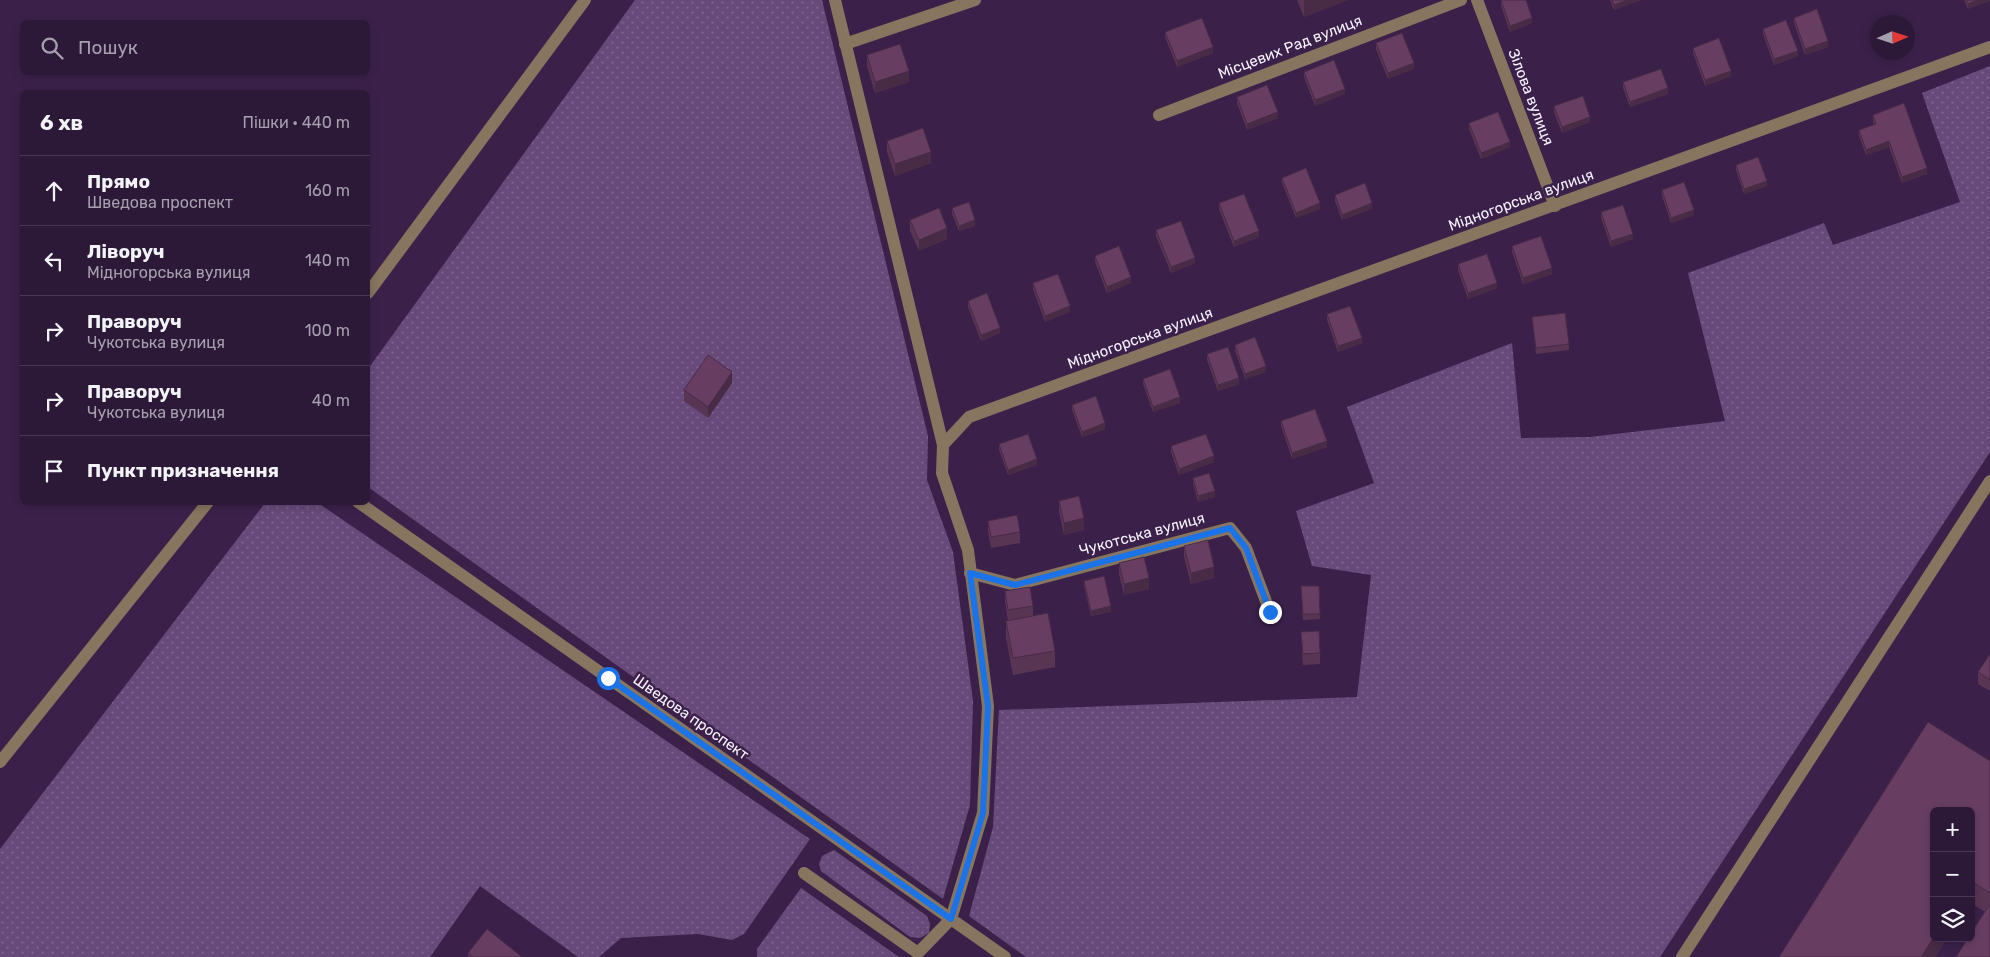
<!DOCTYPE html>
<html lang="uk">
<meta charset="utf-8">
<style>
:root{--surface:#2c1938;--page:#382643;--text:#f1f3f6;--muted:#a6a0ae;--line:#483853}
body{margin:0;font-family:Rubik,sans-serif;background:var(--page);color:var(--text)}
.controls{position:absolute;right:15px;bottom:15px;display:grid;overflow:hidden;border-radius:8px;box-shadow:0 2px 8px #0003}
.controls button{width:45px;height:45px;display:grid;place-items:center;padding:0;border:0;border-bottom:1px solid var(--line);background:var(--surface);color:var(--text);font:25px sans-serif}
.compass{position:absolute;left:1870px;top:15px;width:45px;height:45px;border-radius:50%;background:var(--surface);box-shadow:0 2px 8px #0003;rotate:87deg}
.stop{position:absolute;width:15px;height:15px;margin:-11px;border:4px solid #1a73e8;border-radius:50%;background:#fff}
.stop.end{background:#1a73e8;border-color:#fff;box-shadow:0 1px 5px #0008}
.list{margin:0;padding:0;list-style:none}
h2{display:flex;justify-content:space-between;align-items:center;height:65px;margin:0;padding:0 20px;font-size:21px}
h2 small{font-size:16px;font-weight:400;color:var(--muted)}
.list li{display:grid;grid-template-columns:32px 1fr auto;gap:15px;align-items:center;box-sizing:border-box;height:70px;padding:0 20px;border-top:1px solid var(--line)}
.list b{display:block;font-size:19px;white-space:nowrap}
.list p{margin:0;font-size:16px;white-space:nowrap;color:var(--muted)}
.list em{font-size:16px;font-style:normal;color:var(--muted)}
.icon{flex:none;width:28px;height:28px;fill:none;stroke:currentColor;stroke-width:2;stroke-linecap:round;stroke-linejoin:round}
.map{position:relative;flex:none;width:1990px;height:957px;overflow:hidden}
.search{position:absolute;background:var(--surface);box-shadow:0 2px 8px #0003;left:20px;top:20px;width:350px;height:55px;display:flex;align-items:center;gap:12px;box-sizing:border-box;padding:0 18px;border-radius:8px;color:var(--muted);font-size:19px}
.panel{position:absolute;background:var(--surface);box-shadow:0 2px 8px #0003;left:20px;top:90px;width:350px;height:415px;border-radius:8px}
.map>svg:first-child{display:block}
</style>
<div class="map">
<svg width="1990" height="957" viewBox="0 0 1990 957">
<defs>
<pattern id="grass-dots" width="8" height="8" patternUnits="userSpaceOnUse" patternTransform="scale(1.25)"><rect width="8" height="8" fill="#674a7a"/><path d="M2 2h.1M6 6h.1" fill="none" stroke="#7e658e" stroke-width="1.8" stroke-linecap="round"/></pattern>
</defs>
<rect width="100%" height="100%" fill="#3b214a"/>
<g fill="url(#grass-dots)">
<polygon points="635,0 822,0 928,436 927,480 953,552 973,701 970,805 943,899 368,487 368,369"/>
<polygon points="1990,66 1990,452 1660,957 1026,957 969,916 993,827 999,710 1357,697 1371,575 1312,566 1296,511 1374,483 1347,407 1512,343 1521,438 1590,437 1725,421 1688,273 1824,223 1833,245 1960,202 1922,93"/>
<polygon points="265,503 318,503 810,839 744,934 732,940 698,934 621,938 599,957 578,957 480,886 430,957 0,957 0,849"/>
<polygon points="834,850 927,916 930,924 929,933 920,938 910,937 821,871 819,864 822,856"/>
<polygon points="801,888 899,957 757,957 757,949"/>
</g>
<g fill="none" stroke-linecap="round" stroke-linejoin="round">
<g stroke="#87755f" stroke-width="12">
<polyline points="835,0 943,445"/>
<polyline points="1477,0 1555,206"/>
<polyline points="845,44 975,0"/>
<polyline points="1159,115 1461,0"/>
<polyline points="368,293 585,0"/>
<polyline points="358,502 1005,957"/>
<polyline points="970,573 1015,585 1230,528 1246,548 1270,612"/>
<polyline points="0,762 208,502"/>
<polyline points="804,873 918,953 951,919 983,813 988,706 968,550 942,473 943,445 969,417 1990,47"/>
<polyline points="1682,957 1990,481"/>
</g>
</g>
<g fill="#593554">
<polygon points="1297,0 1348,0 1304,17"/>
<polygon points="1501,0 1532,23 1510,32 1501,6"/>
<polygon points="1610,0 1641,0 1614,10"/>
<polygon points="1964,0 1990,0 1968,9"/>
<polygon points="1794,18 1828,47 1805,55 1794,23"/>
<polygon points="1763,29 1798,56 1774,65 1763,34"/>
<polygon points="1165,32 1213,53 1177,67 1165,37"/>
<polygon points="1376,43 1414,69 1388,79 1376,49"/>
<polygon points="1693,48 1731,76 1705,86 1693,53"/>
<polygon points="867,55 909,82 875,93 867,66"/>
<polygon points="1304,72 1345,94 1315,106 1304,77"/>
<polygon points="1623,82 1668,94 1630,107 1623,88"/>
<polygon points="1237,97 1278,118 1247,130 1237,103"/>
<polygon points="1554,106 1590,122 1562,133 1554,112"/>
<polygon points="1873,115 1927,174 1902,183 1889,147 1866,155 1859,136 1859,130 1874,125 1873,120"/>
<polygon points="1469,123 1510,147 1481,159 1469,129"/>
<polygon points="887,141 931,163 895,176 887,152"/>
<polygon points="1736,165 1767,186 1744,194 1736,170"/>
<polygon points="1282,178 1320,209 1296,218 1282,183"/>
<polygon points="1662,190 1694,215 1671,223 1662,196"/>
<polygon points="1335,195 1372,209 1342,220 1335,201"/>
<polygon points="1219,203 1259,237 1234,247 1219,209"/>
<polygon points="952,208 975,226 959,231 952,214"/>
<polygon points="1601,212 1633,239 1611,247 1601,218"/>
<polygon points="910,220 947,239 919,251 910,231"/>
<polygon points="1156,230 1195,263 1171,273 1156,236"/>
<polygon points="1512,246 1552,274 1523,284 1512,252"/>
<polygon points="1095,256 1131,283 1107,293 1095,262"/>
<polygon points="1458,264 1497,288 1468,299 1458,270"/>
<polygon points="1033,283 1070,312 1045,322 1033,289"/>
<polygon points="968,301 1000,333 981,341 968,307"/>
<polygon points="1327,314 1362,343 1338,352 1327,320"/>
<polygon points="1532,317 1569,344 1569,350 1536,354"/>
<polygon points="1235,345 1266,372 1245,379 1235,351"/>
<polygon points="1207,354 1239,384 1218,391 1207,360"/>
<polygon points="1143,379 1180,403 1153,412 1143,384"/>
<polygon points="732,383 708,418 684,401 684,390"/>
<polygon points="1072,405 1105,429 1082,437 1072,410"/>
<polygon points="1281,421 1327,447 1292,459 1281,426"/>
<polygon points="999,444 1037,465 1008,475 999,450"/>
<polygon points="1171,446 1214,462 1179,475 1171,452"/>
<polygon points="1193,478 1215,497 1198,502 1193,484"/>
<polygon points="1059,501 1084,530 1064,535 1059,512"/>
<polygon points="988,521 1020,532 1020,543 991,548 988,532"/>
<polygon points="1184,546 1214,578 1191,584 1184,557"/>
<polygon points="1119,563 1149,589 1124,595 1119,574"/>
<polygon points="1084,581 1111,612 1091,616 1084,586"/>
<polygon points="1301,586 1319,586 1320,619 1303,620"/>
<polygon points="1005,591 1033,606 1033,616 1055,651 1055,667 1013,675 1006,638 1006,621 1008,621 1005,602"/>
<polygon points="1301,632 1320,653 1320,664 1303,665"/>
<polygon points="1990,654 1990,691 1978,684 1978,672"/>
<polygon points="1990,761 1990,957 1985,912 1971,903 1971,811 1934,938 1947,938 1935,957 1779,957"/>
<polygon points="468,953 522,957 468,957"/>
</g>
<g fill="#482b45">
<polygon points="1304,0 1348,0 1304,17"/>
<polygon points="1627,0 1641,0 1614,10 1614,5"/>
<polygon points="1978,0 1990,0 1990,1 1968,9 1968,4"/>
<polygon points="1532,18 1532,23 1510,32 1510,26"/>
<polygon points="1828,41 1828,47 1805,55 1805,49"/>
<polygon points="1213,47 1213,53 1177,67 1177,61"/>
<polygon points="1798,51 1798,56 1774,65 1774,59"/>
<polygon points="1414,63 1414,69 1388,79 1388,73"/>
<polygon points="909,71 909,82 875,93 875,82"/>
<polygon points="1731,71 1731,76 1705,86 1705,80"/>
<polygon points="1668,88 1668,94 1630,107 1630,102"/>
<polygon points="1345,89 1345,94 1315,106 1315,100"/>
<polygon points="1278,112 1278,118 1247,130 1247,124"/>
<polygon points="1590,117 1590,122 1562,133 1562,127"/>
<polygon points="1889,141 1889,147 1866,155 1866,150"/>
<polygon points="1510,142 1510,147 1481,159 1481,153"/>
<polygon points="931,152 931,163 895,176 895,164"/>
<polygon points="1927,168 1927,174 1902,183 1902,177"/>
<polygon points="1767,181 1767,186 1744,194 1744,189"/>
<polygon points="1320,203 1320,209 1296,218 1296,213"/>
<polygon points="1372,203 1372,209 1342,220 1342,215"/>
<polygon points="1694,210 1694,215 1671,223 1671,218"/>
<polygon points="975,220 975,226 959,231 959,226"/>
<polygon points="947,228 947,239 919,251 919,240"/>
<polygon points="1259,231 1259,237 1234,247 1234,241"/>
<polygon points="1633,234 1633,239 1611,247 1611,241"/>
<polygon points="1195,258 1195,263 1171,273 1171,267"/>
<polygon points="1552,268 1552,274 1523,284 1523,278"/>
<polygon points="1131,277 1131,283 1107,293 1107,287"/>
<polygon points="1497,283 1497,288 1468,299 1468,293"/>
<polygon points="1070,306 1070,312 1045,322 1045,316"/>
<polygon points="1000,328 1000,333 981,341 981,335"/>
<polygon points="1362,338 1362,343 1338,352 1338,346"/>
<polygon points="1266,366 1266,372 1245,379 1245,374"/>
<polygon points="732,372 732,383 708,418 708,407"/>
<polygon points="1239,378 1239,384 1218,391 1218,385"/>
<polygon points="1180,397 1180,403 1153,412 1153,407"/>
<polygon points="1105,423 1105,429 1082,437 1082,432"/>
<polygon points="1327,441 1327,447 1292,459 1292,453"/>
<polygon points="1214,456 1214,462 1179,475 1179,469"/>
<polygon points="1037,459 1037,465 1008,475 1008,470"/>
<polygon points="1215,491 1215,497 1198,502 1198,496"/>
<polygon points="1084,518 1084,530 1064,535 1064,523"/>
<polygon points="1214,567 1214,578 1191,584 1191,573"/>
<polygon points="1149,578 1149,589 1124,595 1124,584"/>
<polygon points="1111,606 1111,612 1091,616 1091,611"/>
<polygon points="1934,937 1934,938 1947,938 1935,957 1921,957"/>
</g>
<g fill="#673e62" stroke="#482b45">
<polygon points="1501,0 1526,0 1532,18 1510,26"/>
<polygon points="1612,0 1627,0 1614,5"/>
<polygon points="1966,0 1978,0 1968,4"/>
<polygon points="1817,9 1828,41 1805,49 1794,18"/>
<polygon points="1202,18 1213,47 1177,61 1165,32"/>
<polygon points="1786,20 1798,51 1774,59 1763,29"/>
<polygon points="1402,33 1414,63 1388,73 1376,43"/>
<polygon points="1719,38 1731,71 1705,80 1693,48"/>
<polygon points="900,44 909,71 875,82 867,55"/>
<polygon points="1334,60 1345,89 1315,100 1304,72"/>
<polygon points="1661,69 1668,88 1630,102 1623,82"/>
<polygon points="1267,85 1278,112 1247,124 1237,97"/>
<polygon points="1583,96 1590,117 1562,127 1554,106"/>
<polygon points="1904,103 1927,168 1902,177 1889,141 1866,150 1859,130 1876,124 1873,115"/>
<polygon points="1498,112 1510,142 1481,153 1469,123"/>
<polygon points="923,128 931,152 895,164 887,141"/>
<polygon points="1758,157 1767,181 1744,189 1736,165"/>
<polygon points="1306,168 1320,203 1296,213 1282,178"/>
<polygon points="1684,182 1694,210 1671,218 1662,190"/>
<polygon points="1365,183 1372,203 1342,215 1335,195"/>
<polygon points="1244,194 1259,231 1234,241 1219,203"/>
<polygon points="969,202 975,220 959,226 952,208"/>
<polygon points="1623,205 1633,234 1611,241 1601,212"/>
<polygon points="939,208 947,228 919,240 910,220"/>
<polygon points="1181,221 1195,258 1171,267 1156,230"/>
<polygon points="1541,236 1552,268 1523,278 1512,246"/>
<polygon points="1119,246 1131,277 1107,287 1095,256"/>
<polygon points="1487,254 1497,283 1468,293 1458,264"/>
<polygon points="1058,274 1070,306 1045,316 1033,283"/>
<polygon points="987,293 1000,328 981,335 968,301"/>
<polygon points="1350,306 1362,338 1338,346 1327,314"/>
<polygon points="1565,313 1569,344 1536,348 1532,317"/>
<polygon points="1255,337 1266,366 1245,374 1235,345"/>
<polygon points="1228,347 1239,378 1218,385 1207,354"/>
<polygon points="708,355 732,372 708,407 684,390"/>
<polygon points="1170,369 1180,397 1153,407 1143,379"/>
<polygon points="1096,396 1105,423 1082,432 1072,405"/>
<polygon points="1315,409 1327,441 1292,453 1281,421"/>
<polygon points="1028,434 1037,459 1008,470 999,444"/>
<polygon points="1206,434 1214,456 1179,469 1171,446"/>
<polygon points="1209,473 1215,491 1198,496 1193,478"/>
<polygon points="1079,496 1084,518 1064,523 1059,501"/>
<polygon points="1017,515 1020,532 991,537 988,521"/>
<polygon points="1208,540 1214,567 1191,573 1184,546"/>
<polygon points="1144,557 1149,578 1124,584 1119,563"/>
<polygon points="1104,576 1111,606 1091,611 1084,581"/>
<polygon points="1301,586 1319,586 1320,614 1303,614"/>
<polygon points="1030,587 1033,606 1008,610 1005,591"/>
<polygon points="1048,613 1055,651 1013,658 1006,621"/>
<polygon points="1319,631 1320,653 1303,654 1301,632"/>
<polygon points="1990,654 1990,680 1978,672"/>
<polygon points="1928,722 1990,761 1990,893 1971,881 1971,811 1934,811 1934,937 1921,957 1779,957"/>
<polygon points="1990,904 1990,957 1956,957 1968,938 1971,938 1971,933"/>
<polygon points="487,929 522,957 473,957 468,953"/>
</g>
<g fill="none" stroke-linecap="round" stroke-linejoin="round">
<polyline stroke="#1a73e8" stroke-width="6" points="608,678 951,919 983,813 988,706 970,573 1015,585 1230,528 1246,548 1270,612"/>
</g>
<g text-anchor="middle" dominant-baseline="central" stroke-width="5" stroke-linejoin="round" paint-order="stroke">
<g font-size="15" fill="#f8f2fd" stroke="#3b214a">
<text transform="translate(1290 47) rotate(-21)">Місцевих Рад вулиця</text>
<text transform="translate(1531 97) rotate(69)">Зілова вулиця</text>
<text transform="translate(1521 200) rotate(-20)">Мідногорська вулиця</text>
<text transform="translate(1140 338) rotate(-20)">Мідногорська вулиця</text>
<text transform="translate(1142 534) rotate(-15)">Чукотська вулиця</text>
<text transform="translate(691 717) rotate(35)">Шведова проспект</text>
</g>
</g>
</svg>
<div class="controls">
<button>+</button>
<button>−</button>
<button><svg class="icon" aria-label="layers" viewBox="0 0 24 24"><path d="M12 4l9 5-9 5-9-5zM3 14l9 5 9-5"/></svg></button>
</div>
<svg class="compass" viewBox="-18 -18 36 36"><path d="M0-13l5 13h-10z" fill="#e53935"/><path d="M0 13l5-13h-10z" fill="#a6a0ae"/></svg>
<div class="stop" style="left:608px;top:678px"></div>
<div class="stop end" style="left:1270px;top:612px"></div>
<div class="search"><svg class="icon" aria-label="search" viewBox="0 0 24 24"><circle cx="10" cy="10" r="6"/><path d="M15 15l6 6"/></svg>Пошук</div>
<section class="panel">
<h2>6 хв<small>Пішки · 440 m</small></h2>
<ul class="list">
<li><svg class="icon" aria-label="ahead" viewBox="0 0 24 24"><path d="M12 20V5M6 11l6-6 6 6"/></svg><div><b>Прямо</b><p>Шведова проспект</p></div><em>160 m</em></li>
<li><svg class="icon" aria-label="left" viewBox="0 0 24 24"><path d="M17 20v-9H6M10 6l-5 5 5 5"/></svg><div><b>Ліворуч</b><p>Мідногорська вулиця</p></div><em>140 m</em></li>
<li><svg class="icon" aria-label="right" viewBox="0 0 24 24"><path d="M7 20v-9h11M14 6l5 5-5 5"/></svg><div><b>Праворуч</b><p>Чукотська вулиця</p></div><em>100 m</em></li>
<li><svg class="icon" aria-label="right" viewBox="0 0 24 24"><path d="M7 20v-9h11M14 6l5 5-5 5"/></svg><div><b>Праворуч</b><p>Чукотська вулиця</p></div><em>40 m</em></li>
<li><svg class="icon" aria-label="arrive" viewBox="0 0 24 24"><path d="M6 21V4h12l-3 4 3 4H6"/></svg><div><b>Пункт призначення</b></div></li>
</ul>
</section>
</div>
